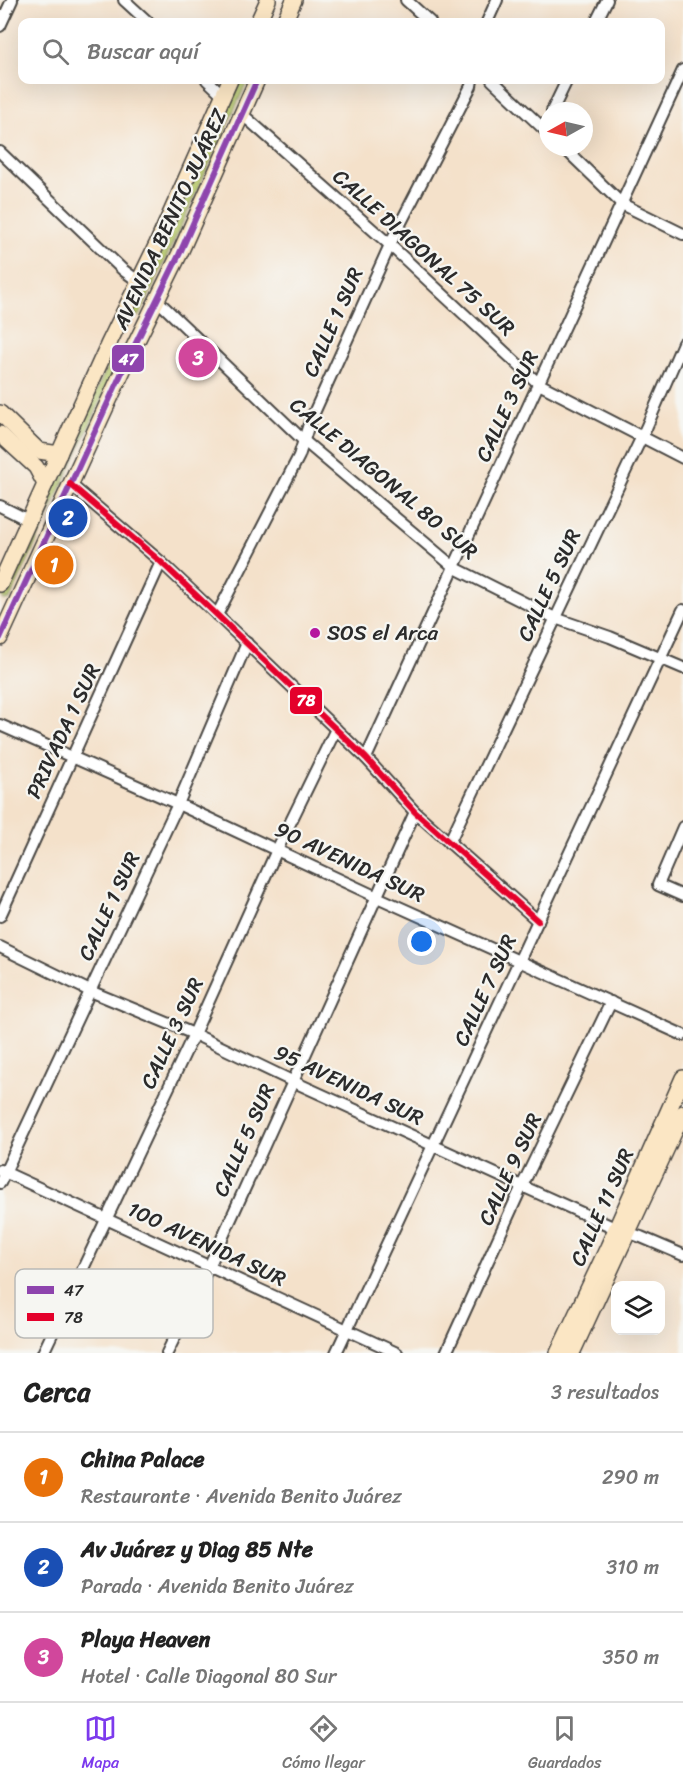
<!DOCTYPE html>
<html lang="es">
<meta charset="utf-8">
<style>
:root{--surface:#fff;--page:#f6f6f6;--text:#222;--muted:#767676;--line:#e0e0e0;--accent:#7c3aed}
body{margin:0;font-family:Sriracha,sans-serif;background:var(--page);color:var(--text)}
.controls{position:absolute;right:18px;bottom:18px;display:grid;overflow:hidden;border-radius:12px;box-shadow:0 6px 24px #0002}
.controls button{width:54px;height:54px;display:grid;place-items:center;padding:0;border:0;border-bottom:2px solid var(--line);background:var(--surface);color:var(--text);font:30px sans-serif}
.compass{position:absolute;left:539px;top:102px;width:54px;height:54px;border-radius:50%;background:var(--surface);box-shadow:0 6px 24px #0002;rotate:262deg}
.you{position:absolute;left:422px;top:942px;width:21px;height:21px;margin:-15px;border:4px solid #fff;border-radius:50%;background:#1a73e8;box-shadow:0 0 0 9px #1a73e833}
.badge{display:grid;place-items:center;width:39px;height:39px;border-radius:50%;background:var(--accent);color:#fff;font-size:20px;font-weight:700}
.pin{position:absolute;translate:-50% -50%;border:3px solid #fff;box-shadow:0 2px 6px #0006}
.list{margin:0;padding:0;list-style:none}
h2{display:flex;justify-content:space-between;align-items:center;height:78px;margin:0;padding:0 24px;font-size:26px}
h2 small{font-size:20px;font-weight:400;color:var(--muted)}
.list li{display:grid;grid-template-columns:39px 1fr auto;gap:18px;align-items:center;box-sizing:border-box;height:90px;padding:0 24px;border-top:2px solid var(--line)}
.list b{display:block;font-size:22px;white-space:nowrap}
.list p{margin:0;font-size:20px;white-space:nowrap;color:var(--muted)}
.list em{font-size:20px;font-style:normal;color:var(--muted)}
.icon{flex:none;width:33px;height:33px;fill:none;stroke:currentColor;stroke-width:2;stroke-linecap:round;stroke-linejoin:round}
.map{position:relative;flex:none;width:683px;height:1353px;overflow:hidden}
.search{position:absolute;background:var(--surface);box-shadow:0 6px 24px #0002;left:18px;right:18px;top:18px;height:66px;display:flex;align-items:center;gap:15px;box-sizing:border-box;padding:0 21px;border-radius:12px;color:var(--muted);font-size:22px}
.sheet{height:348px;background:var(--surface)}
nav{display:flex;justify-content:space-around;align-items:center;box-sizing:border-box;height:84px;border-top:2px solid var(--line);background:var(--surface);font-size:16px;color:var(--muted)}
nav a{display:grid;justify-items:center;gap:3px}
nav .on{color:var(--accent)}
.map>svg:first-child{display:block}
</style>
<div class="map">
<svg width="683" height="1353" viewBox="0 0 683 1353">
<rect width="100%" height="100%" fill="#f6f6f2"/>
<filter id="ink" filterUnits="userSpaceOnUse"><feTurbulence type="fractalNoise" baseFrequency=".0167" numOctaves="2"/><feDisplacementMap in="SourceGraphic" scale="12" xChannelSelector="R" yChannelSelector="G"/><feConvolveMatrix kernelMatrix="1 2 1 2 8 2 1 2 1" color-interpolation-filters="sRGB"/></filter>
<filter id="wash" filterUnits="userSpaceOnUse"><feTurbulence type="fractalNoise" baseFrequency=".008" numOctaves="4" result="noise"/><feDisplacementMap in="SourceGraphic" scale="24" xChannelSelector="R" yChannelSelector="G"/><feGaussianBlur stdDeviation="1.35" result="paint"/><feColorMatrix in="noise" values="0 0 0 0 0 0 0 0 0 0 0 0 0 0 0 0 0 1.4 0 .05"/><feComposite in="paint" operator="in"/></filter>
<g filter="url(#wash)">
<rect width="100%" height="100%" fill="#f4e1ca"/>
<g fill="#b6c76a" stroke="#70794a" stroke-width="1.5">
<polygon points="239,80 248,80 140,315 135,317 133,311"/>
<polygon points="119,350 121,357 10,599 4,600 2,596 114,352"/>
</g>
</g>
<g filter="url(#ink)">
<g fill="none" stroke-linecap="round" stroke-linejoin="round">
<g stroke="#494643" stroke-width="14">
<g id="street">
<polyline points="124,0 148,22"/>
<polyline points="406,0 430,22"/>
<polyline points="487,22 497,0"/>
<polyline points="596,22 607,0"/>
<polyline points="0,26 12,0"/>
<polyline points="207,80 223,95"/>
<polyline points="492,80 548,133"/>
<polyline points="552,111 567,80"/>
<polyline points="242,114 390,245 539,384 683,458"/>
<polyline points="563,147 622,204 683,234"/>
<polyline points="0,152 123,270 138,281"/>
<polyline points="157,300 303,440 455,568 555,618 610,637 683,668"/>
<polyline points="70,484 161,562 217,615 366,758 415,812 538,921"/>
<polyline points="0,506 28,520"/>
<polyline points="217,615 299,456 309,424 394,236 471,86 472,80"/>
<polyline points="0,725 178,804 377,897 683,1035"/>
<polyline points="366,758 683,70"/>
<polyline points="683,827 658,885 683,896"/>
<polyline points="449,843 646,428 683,343"/>
<polyline points="0,916 161,562"/>
<polyline points="0,947 90,991 194,1034 292,1081 522,1186 615,1228 641,1237 683,1255"/>
<polyline points="0,1170 397,1353"/>
<polyline points="0,1183 178,804 247,643"/>
<polyline points="43,1353 194,1034 277,850 336,729"/>
<polyline points="167,1353 215,1254 415,812"/>
<polyline points="336,1353 683,610"/>
<polyline points="446,1353 522,1186 611,1002"/>
</g>
</g>
<g stroke="#494643" stroke-width="18">
<g id="secondary">
<polyline points="258,22 268,0"/>
<polyline points="284,22 294,0"/>
<polyline points="0,413 39,451 59,454"/>
<polyline points="0,434 36,467 45,484"/>
<polyline points="0,584 108,345 157,244 230,80"/>
<polyline points="0,638 128,359 179,255 257,80"/>
<polyline points="558,1353 608,1247 683,1078"/>
<polyline points="572,1353 683,1113"/>
</g>
</g>
<use href="#street" stroke="#fff" stroke-width="10"/>
<use href="#secondary" stroke="#fbe6c4" stroke-width="15"/>
<g stroke="#f6f6f2" stroke-width="10">
<polyline id="bus-1" points="0,638 128,359 179,255 257,80"/>
</g>
<g stroke="#f6f6f2" stroke-width="10">
<polyline id="bus-2" points="70,484 161,562 217,615 366,758 415,812 538,921"/>
</g>
<use href="#bus-1" stroke="#8e44ad" stroke-width="6"/>
<use href="#bus-2" stroke="#e4002b" stroke-width="6"/>
</g>
</g>
<circle fill="#b5179e" stroke="#f6f6f2" stroke-width="2" cx="315" cy="633" r="6"/>
<g text-anchor="middle" dominant-baseline="central" stroke-width="4.5" stroke-linejoin="round" paint-order="stroke">
<g font-size="21" fill="#2b2b2b" stroke="#f6f6f2">
<text transform="translate(170 219) rotate(-65)">AVENIDA BENITO JUÁREZ</text>
<text transform="translate(424 252) rotate(42)">CALLE DIAGONAL 75 SUR</text>
<text transform="translate(333 322) rotate(-66)">CALLE 1 SUR</text>
<text transform="translate(507 406) rotate(-65)">CALLE 3 SUR</text>
<text transform="translate(384 478) rotate(40)">CALLE DIAGONAL 80 SUR</text>
<text transform="translate(549 585) rotate(-65)">CALLE 5 SUR</text>
<text transform="translate(63 731) rotate(-65)">PRIVADA 1 SUR</text>
<text transform="translate(350 862) rotate(25)">90 AVENIDA SUR</text>
<text transform="translate(109 906) rotate(-65)">CALLE 1 SUR</text>
<text transform="translate(485 990) rotate(-65)">CALLE 7 SUR</text>
<text transform="translate(172 1033) rotate(-65)">CALLE 3 SUR</text>
<text transform="translate(349 1085) rotate(25)">95 AVENIDA SUR</text>
<text transform="translate(244 1140) rotate(-66)">CALLE 5 SUR</text>
<text transform="translate(510 1169) rotate(-65)">CALLE 9 SUR</text>
<text transform="translate(602 1207) rotate(-66)">CALLE 11 SUR</text>
<text transform="translate(207 1244) rotate(25)">100 AVENIDA SUR</text>
</g>
<g font-size="21" fill="#2b2b2b" stroke="#f6f6f2" text-anchor="start">
<text x="327" y="633">SOS el Arca</text>
</g>
</g>
<rect x="15" y="1269" width="198" height="69" rx="9" fill="#f6f6f2" stroke="#b9b9b6" stroke-width="1.5"/>
<rect x="27" y="1286" width="27" height="8" fill="#8e44ad"/>
<rect x="27" y="1313" width="27" height="8" fill="#e4002b"/>
<g font-size="16" fill="#2b2b2b">
<text x="64" y="1296">47</text>
<text x="64" y="1323">78</text>
</g>
<g stroke="#f6f6f2" stroke-width="2">
<rect x="111" y="344" width="34" height="29" rx="6" fill="#8e44ad"/>
<rect x="289" y="686" width="34" height="29" rx="6" fill="#e4002b"/>
</g>
<g font-size="16" text-anchor="middle" font-weight="bold" fill="#fff">
<text x="128" y="365">47</text>
<text x="306" y="706">78</text>
</g>
</svg>
<div class="controls">
<button><svg class="icon" aria-label="layers" viewBox="0 0 24 24"><path d="M12 4l9 5-9 5-9-5zM3 14l9 5 9-5"/></svg></button>
</div>
<svg class="compass" viewBox="-18 -18 36 36"><path d="M0-13l5 13h-10z" fill="#e53935"/><path d="M0 13l5-13h-10z" fill="#767676"/></svg>
<div class="you"></div>
<div class="pin badge" style="left:54px;top:565px;background:#e8710a">1</div>
<div class="pin badge" style="left:68px;top:518px;background:#1a4fb4">2</div>
<div class="pin badge" style="left:198px;top:358px;background:#d1479c">3</div>
<div class="search"><svg class="icon" aria-label="search" viewBox="0 0 24 24"><circle cx="10" cy="10" r="6"/><path d="M15 15l6 6"/></svg>Buscar aquí</div>
</div>
<section class="sheet">
<h2>Cerca<small>3 resultados</small></h2>
<ul class="list">
<li><span class="badge" style="background:#e8710a">1</span><div><b>China Palace</b><p>Restaurante · Avenida Benito Juárez</p></div><em>290 m</em></li>
<li><span class="badge" style="background:#1a4fb4">2</span><div><b>Av Juárez y Diag 85 Nte</b><p>Parada · Avenida Benito Juárez</p></div><em>310 m</em></li>
<li><span class="badge" style="background:#d1479c">3</span><div><b>Playa Heaven</b><p>Hotel · Calle Diagonal 80 Sur</p></div><em>350 m</em></li>
</ul>
</section>
<nav>
<a class="on"><svg class="icon" aria-label="map" viewBox="0 0 24 24"><path d="M3 6l6-2 6 2 6-2v14l-6 2-6-2-6 2zM9 4v14M15 6v14"/></svg>Mapa</a>
<a><svg class="icon" aria-label="directions" viewBox="0 0 24 24"><path d="M12 3l9 9-9 9-9-9zM9 14v-3h6M13 9l2 2-2 2"/></svg>Cómo llegar</a>
<a><svg class="icon" aria-label="saved" viewBox="0 0 24 24"><path d="M7 4h10v16l-5-4-5 4z"/></svg>Guardados</a>
</nav>
